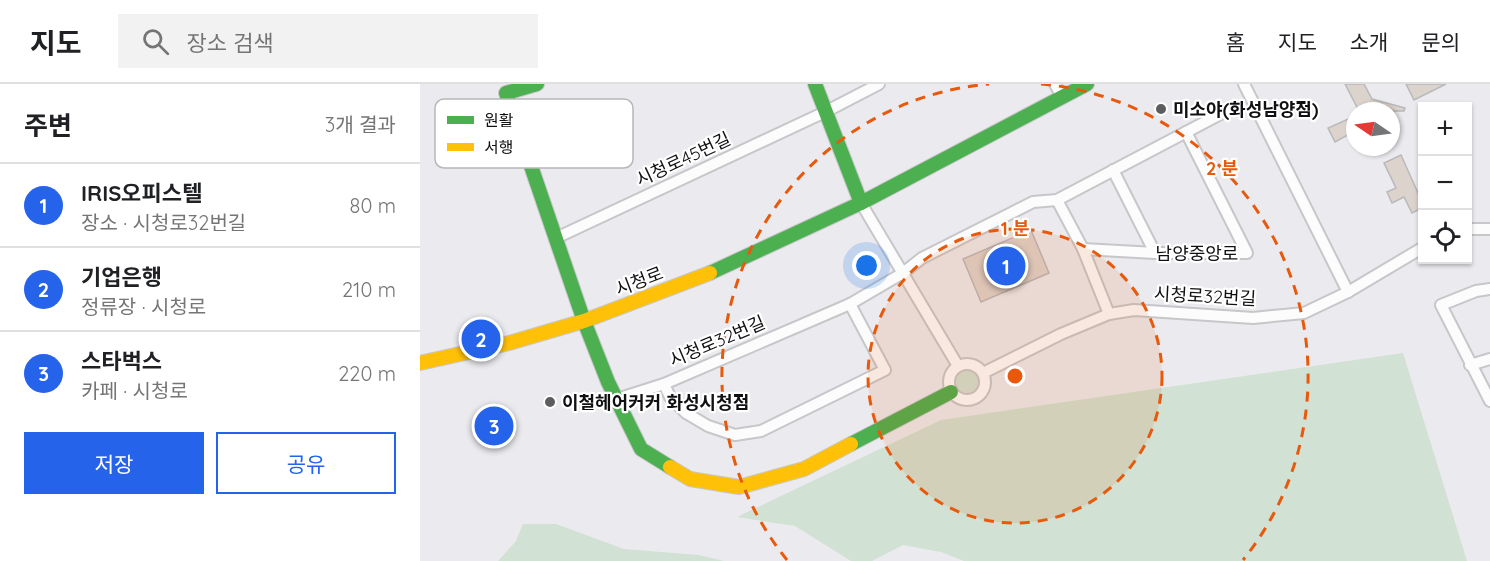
<!DOCTYPE html>
<html lang="ko">
<meta charset="utf-8">
<style>
:root{--surface:#fff;--page:#f2f2f2;--text:#202124;--muted:#757577;--line:#e0e0e0;--accent:#2563eb}
body{margin:0;font-family:Quicksand,"Noto Sans KR",sans-serif;background:var(--page);color:var(--text)}
.controls{position:absolute;right:18px;top:18px;display:grid;overflow:hidden;border-radius:0px;box-shadow:0 2px 4px #0004}
.controls button{width:54px;height:54px;display:grid;place-items:center;padding:0;border:0;border-bottom:2px solid var(--line);background:var(--surface);color:var(--text);font:30px sans-serif}
.compass{position:absolute;left:926px;top:18px;width:54px;height:54px;border-radius:50%;background:var(--surface);box-shadow:0 2px 4px #0004;rotate:283deg}
.you{position:absolute;left:447px;top:182px;width:21px;height:21px;margin:-15px;border:4px solid #fff;border-radius:50%;background:#1a73e8;box-shadow:0 0 0 9px #1a73e833}
.badge{display:grid;place-items:center;width:39px;height:39px;border-radius:50%;background:var(--accent);color:#fff;font-size:20px;font-weight:700}
.pin{position:absolute;translate:-50% -50%;border:3px solid #fff;box-shadow:0 2px 6px #0006}
.list{margin:0;padding:0;list-style:none}
h2{display:flex;justify-content:space-between;align-items:center;height:78px;margin:0;padding:0 24px;font-size:26px}
h2 small{font-size:20px;font-weight:400;color:var(--muted)}
.list li{display:grid;grid-template-columns:39px 1fr auto;gap:18px;align-items:center;box-sizing:border-box;height:84px;padding:0 24px;border-top:2px solid var(--line)}
.list b{display:block;font-size:22px;white-space:nowrap}
.list p{margin:0;font-size:20px;white-space:nowrap;color:var(--muted)}
.list em{font-size:20px;font-style:normal;color:var(--muted)}
.actions{display:flex;gap:12px;padding:18px 24px}
.actions a{flex:1;padding:14px 0;border:2px solid var(--accent);border-radius:0px;text-align:center;font-size:21px;color:var(--accent)}
.actions .main{background:var(--accent);color:#fff}
.icon{flex:none;width:33px;height:33px;fill:none;stroke:currentColor;stroke-width:2;stroke-linecap:round;stroke-linejoin:round}
.map{position:relative;flex:none;width:1070px;height:477px;overflow:hidden}
header{display:flex;align-items:center;gap:36px;box-sizing:border-box;height:84px;padding:0 30px;background:var(--surface);border-bottom:2px solid var(--line)}
header strong{font-size:28px}
nav{display:flex;gap:33px;margin-inline-start:auto;font-size:21px}
.search{width:420px;height:54px;background:var(--page);display:flex;align-items:center;gap:15px;box-sizing:border-box;padding:0 21px;border-radius:0px;color:var(--muted);font-size:22px}
main{display:flex}
aside{flex:1;background:var(--surface)}
.map>svg:first-child{display:block}
</style>
<header>
<strong>지도</strong>
<div class="search"><svg class="icon" aria-label="search" viewBox="0 0 24 24"><circle cx="10" cy="10" r="6"/><path d="M15 15l6 6"/></svg>장소 검색</div>
<nav><a>홈</a><a>지도</a><a>소개</a><a>문의</a></nav>
</header>
<main>
<aside>
<h2>주변<small>3개 결과</small></h2>
<ul class="list">
<li><span class="badge">1</span><div><b>IRIS오피스텔</b><p>장소 · 시청로32번길</p></div><em>80 m</em></li>
<li><span class="badge">2</span><div><b>기업은행</b><p>정류장 · 시청로</p></div><em>210 m</em></li>
<li><span class="badge">3</span><div><b>스타벅스</b><p>카페 · 시청로</p></div><em>220 m</em></li>
</ul>
<div class="actions"><a class="main">저장</a><a>공유</a></div>
</aside>
<div class="map">
<svg width="1070" height="477" viewBox="0 0 1070 477">
<rect width="100%" height="100%" fill="#ebebef"/>
<g fill="#d1e1d3">
<polygon points="983,269 1047,477 544,477 521,468 483,461 452,477 431,477 375,442 317,433 521,336"/>
<circle cx="547" cy="298" r="12"/>
<polygon points="103,440 136,440 204,465 279,471 304,477 78,477 96,457"/>
</g>
<g fill="#dcd3cd" stroke="#b9b8ba" stroke-width="1.5">
<polygon points="925,0 944,0 952,15 985,24 984,27 939,27"/>
<polygon points="986,0 1026,0 994,16"/>
<polygon points="935,32 935,47 915,58 908,44"/>
<polygon points="981,71 1002,118 1002,124 992,129 984,113 972,119 967,108 976,104 964,79"/>
<polygon points="611,146 629,189 561,218 543,175"/>
</g>
<g fill="none" stroke-linecap="round" stroke-linejoin="round">
<g stroke="#c7c7ca" stroke-width="14">
<g id="street">
<polyline points="635,0 642,13"/>
<polyline points="824,0 928,208"/>
<polyline points="693,86 735,169"/>
<polyline points="637,116 663,165 689,230"/>
<polyline points="441,119 538,282"/>
<polyline points="1048,145 1070,145"/>
<polyline points="136,154 405,28 459,0"/>
<polyline points="663,165 735,169 827,169 766,48"/>
<polyline points="1070,205 1056,207 1021,221 1070,317"/>
<circle cx="547" cy="298" r="18"/>
<polyline points="1050,281 1070,275"/>
<polyline points="563,289 641,250 689,230 714,226 833,234 884,229 928,208 1002,164"/>
<polyline points="244,300 250,313 266,329 288,342 315,351 341,347 465,286 430,220"/>
<polyline points="197,315 244,300 430,220 483,189 502,174 613,118 637,116 810,25"/>
</g>
</g>
<g stroke="#c7c7ca" stroke-width="16">
<g id="fast">
<polyline points="117,0 86,9 164,237 188,298 221,365 250,383"/>
<polyline points="395,0 441,119"/>
<polyline points="290,189 441,119 667,0"/>
<polyline points="431,360 531,308"/>
</g>
</g>
<g stroke="#c7c7ca" stroke-width="16">
<g id="slow">
<polyline points="0,279 89,259 164,237 290,189"/>
<polyline points="250,383 270,395 319,403 384,385 431,360"/>
</g>
</g>
<use href="#street" stroke="#fcfcfd" stroke-width="10"/>
<use href="#fast" stroke="#4caf50" stroke-width="14"/>
<use href="#slow" stroke="#ffc107" stroke-width="14"/>
</g>
<circle cx="595" cy="292" r="147" fill="#e8590c" fill-opacity=".12"/>
<g fill="none" stroke="#e8590c" stroke-width="3" stroke-dasharray="10 8">
<circle cx="595" cy="292" r="147"/>
<path d="M367 476A293 293 0 0 1 569 0M621 0A293 293 0 0 1 823 476"/>
</g>
<g fill="#5d5d5f" stroke="#fff" stroke-width="2">
<circle cx="741" cy="25" r="6"/>
<circle cx="130" cy="318" r="6"/>
</g>
<g text-anchor="middle" dominant-baseline="central" stroke-width="4.5" stroke-linejoin="round" paint-order="stroke">
<g font-size="18" font-weight="bold" fill="#101012" stroke="#fff" text-anchor="start">
<text x="753" y="25">미소야(화성남양점)</text>
<text x="142" y="318">이철헤어커커 화성시청점</text>
</g>
<g font-size="18" fill="#101012" stroke="#fff">
<text transform="translate(263 75) rotate(-25)">시청로45번길</text>
<text x="777" y="169">남양중앙로</text>
<text transform="translate(219 197) rotate(-21)">시청로</text>
<text transform="translate(785 212) rotate(3)">시청로32번길</text>
<text transform="translate(297 257) rotate(-23)">시청로32번길</text>
</g>
</g>
<rect x="15" y="15" width="198" height="69" rx="9" fill="#fff" stroke="#b7b7b8" stroke-width="1.5"/>
<rect x="27" y="32" width="27" height="8" fill="#4caf50"/>
<rect x="27" y="59" width="27" height="8" fill="#ffc107"/>
<g font-size="16" fill="#101012">
<text x="64" y="42">원활</text>
<text x="64" y="69">서행</text>
</g>
<circle cx="595" cy="292" r="9" fill="#e8590c" stroke="#fff" stroke-width="3"/>
<g font-size="18" text-anchor="middle" font-weight="bold" fill="#e8590c" stroke="#fff" stroke-width="4.5" stroke-linejoin="round" paint-order="stroke">
<text x="802" y="91">2 분</text>
<text x="595" y="151">1 분</text>
</g>
</svg>
<div class="controls">
<button>+</button>
<button>−</button>
<button><svg class="icon" aria-label="locate" viewBox="0 0 24 24"><circle cx="12" cy="12" r="6"/><path d="M12 2v4M12 18v4M2 12h4M18 12h4"/></svg></button>
</div>
<svg class="compass" viewBox="-18 -18 36 36"><path d="M0-13l5 13h-10z" fill="#e53935"/><path d="M0 13l5-13h-10z" fill="#757577"/></svg>
<div class="you"></div>
<div class="pin badge" style="left:586px;top:182px">1</div>
<div class="pin badge" style="left:61px;top:255px">2</div>
<div class="pin badge" style="left:74px;top:342px">3</div>
</div>
</main>
